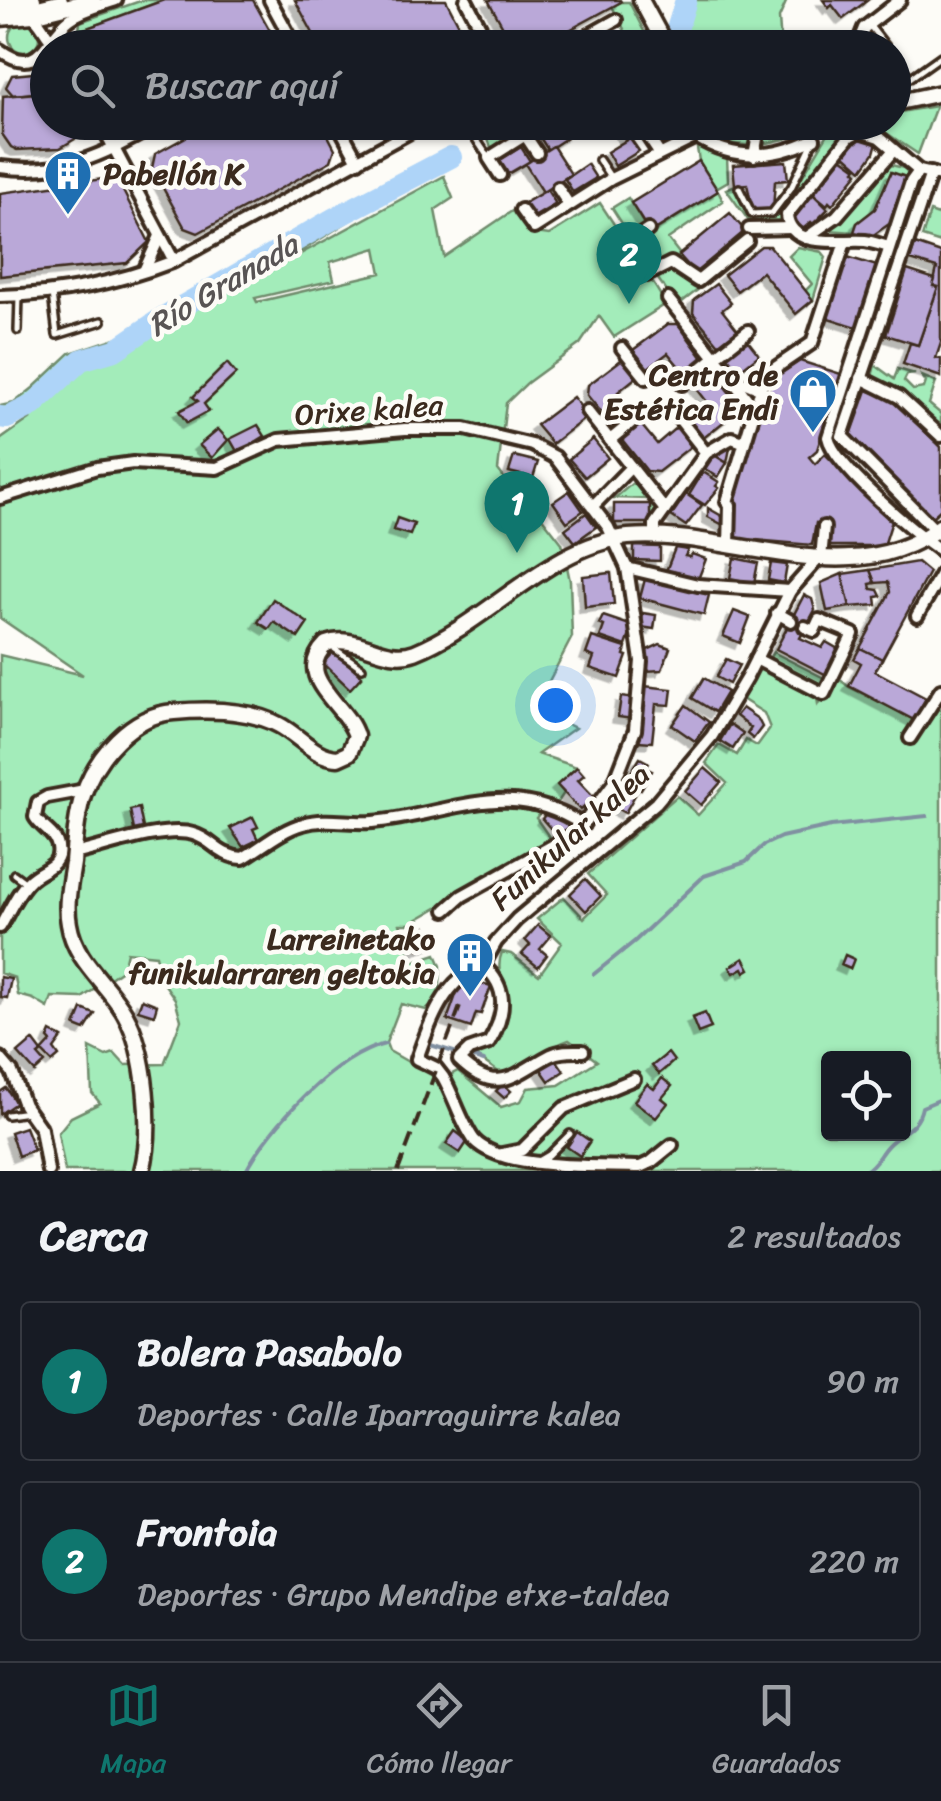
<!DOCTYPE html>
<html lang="es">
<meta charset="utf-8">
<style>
:root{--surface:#171b24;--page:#242831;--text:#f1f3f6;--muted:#9ea1a6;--line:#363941;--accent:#0f766e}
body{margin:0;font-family:Sriracha,sans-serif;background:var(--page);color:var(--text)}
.controls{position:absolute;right:30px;bottom:30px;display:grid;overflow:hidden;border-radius:10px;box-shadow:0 2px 8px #0004}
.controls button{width:90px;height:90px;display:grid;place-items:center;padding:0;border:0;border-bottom:2px solid var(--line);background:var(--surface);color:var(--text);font:50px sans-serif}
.you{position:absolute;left:555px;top:705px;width:35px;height:35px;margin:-25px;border:8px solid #fff;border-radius:50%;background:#1a73e8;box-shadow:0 0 0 15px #1a73e833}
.badge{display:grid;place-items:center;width:65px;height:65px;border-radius:50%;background:var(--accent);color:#fff;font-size:32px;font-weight:700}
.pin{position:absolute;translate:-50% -82px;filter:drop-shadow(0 2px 5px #0008)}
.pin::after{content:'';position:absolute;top:52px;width:35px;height:30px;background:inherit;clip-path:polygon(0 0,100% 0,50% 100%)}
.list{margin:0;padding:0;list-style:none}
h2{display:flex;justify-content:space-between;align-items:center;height:130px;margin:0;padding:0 40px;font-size:42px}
h2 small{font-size:32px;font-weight:400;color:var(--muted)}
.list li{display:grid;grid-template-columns:65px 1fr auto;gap:30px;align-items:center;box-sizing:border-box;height:160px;margin:0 20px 20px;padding:0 20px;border:2px solid var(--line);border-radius:10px}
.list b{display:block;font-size:38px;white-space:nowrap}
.list p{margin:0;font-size:32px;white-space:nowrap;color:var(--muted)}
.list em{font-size:32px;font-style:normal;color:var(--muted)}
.icon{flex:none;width:55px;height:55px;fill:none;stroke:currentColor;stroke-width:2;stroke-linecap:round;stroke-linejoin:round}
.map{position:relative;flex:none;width:941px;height:1171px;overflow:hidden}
.search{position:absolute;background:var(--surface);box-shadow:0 2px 8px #0004;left:30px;right:30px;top:30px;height:110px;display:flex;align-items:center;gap:25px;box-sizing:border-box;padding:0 35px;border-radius:55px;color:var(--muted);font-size:38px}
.sheet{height:490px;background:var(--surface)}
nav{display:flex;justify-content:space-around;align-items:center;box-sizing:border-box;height:140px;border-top:2px solid var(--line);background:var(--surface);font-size:28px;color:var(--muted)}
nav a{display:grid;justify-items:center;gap:5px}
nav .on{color:var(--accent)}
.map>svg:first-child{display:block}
</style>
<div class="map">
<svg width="941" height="1171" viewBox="0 0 941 1171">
<defs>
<filter id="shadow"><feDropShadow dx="-5.5" dy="5.5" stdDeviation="0" flood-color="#0004"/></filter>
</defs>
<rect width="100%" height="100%" fill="#fdfcf7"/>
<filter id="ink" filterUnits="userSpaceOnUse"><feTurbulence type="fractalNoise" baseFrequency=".01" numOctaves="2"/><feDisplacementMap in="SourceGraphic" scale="20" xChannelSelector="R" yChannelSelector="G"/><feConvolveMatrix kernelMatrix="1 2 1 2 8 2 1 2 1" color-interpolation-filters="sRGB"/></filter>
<g filter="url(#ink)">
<g fill="#a3ecba" stroke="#6f8b6c" stroke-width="2.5" fill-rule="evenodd">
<polygon points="143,0 164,0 79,31 80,22"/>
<polygon points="686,0 787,0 779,18 781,46 685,47 676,33"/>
<polygon points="621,2 629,2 649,41 638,47 615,47 613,44 595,48 625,31 612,6"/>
<circle cx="24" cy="37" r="15"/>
<polygon points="936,106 918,154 879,128 848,131 837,141 828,163 786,218 773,224 751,224 726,189 735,185 751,216 773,216 796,187 829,132 855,123 894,122 894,113"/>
<path d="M482 123H515L523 136 495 154C487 144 489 133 482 123Z"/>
<path d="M726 123H742L785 132 817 129C780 140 754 152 716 140Z"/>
<polygon points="703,145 727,156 728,181 716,188 699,161 697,148"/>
<path d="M451 157 271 270 444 176 453 198 435 210 444 257 515 209 530 232 549 235 600 203 629 247 718 191 723 201 668 239 698 278 699 289 677 306 656 276 659 274 653 266 645 270 666 304 614 337 599 316 580 344 527 383 506 403 498 470 521 500 531 503 562 543 570 581 572 637 535 708 575 728 538 754 577 767 558 785 564 793 554 808 546 805 536 818 552 841 409 924H400L412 962 436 954 441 966 439 999 426 1010 401 1004 386 1043 389 1051 440 1080 458 1071 501 1107 521 1101 528 1088 559 1085 597 1061 569 1040C544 1048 526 1070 500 1073L473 1054C482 1044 495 1034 502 1023 515 998 492 976 502 952L511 954 539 975 562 943 537 919 564 897 584 918 607 895 588 874 677 796 698 815 727 783 706 763 719 745 737 755 746 740 757 746 770 728 764 713 742 699 759 668 817 698 818 704 834 675 849 687 920 722 933 703 941 709V1171H65L58 1133 71 1117 100 1103 92 1093 90 1048 106 1056 114 1053 125 1065 164 1064 181 1020 175 999 163 982 156 955 127 952 123 969 82 998 52 997 48 1008 33 999 18 995 15 978 0 973V655L83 675 0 618V440L31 418 0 425V406L14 403 33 388 70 353 119 337 243 263ZM376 248 381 273 257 302 255 298 334 280 330 262ZM828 1058H904V1134H828Z"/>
<polygon points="891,165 908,169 906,177 891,172 875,209 857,223 854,232 828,230"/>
<polygon points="628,198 645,226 630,236 612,208"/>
<polygon points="930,212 941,216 941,243 922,237"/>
<polygon points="798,247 822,252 826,257 813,300 805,291 812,284 789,256"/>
<polygon points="875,365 894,379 898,369 915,374 907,375 904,381 913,390 924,388 926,382 922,376 936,382 929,404 941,414 941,428 902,392 872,377"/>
<path d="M635 481C644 492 656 503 656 518L650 523V499L615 498Z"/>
<polygon points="773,652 826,679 820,690 767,662"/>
</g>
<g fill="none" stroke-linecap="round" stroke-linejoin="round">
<g stroke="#8090a1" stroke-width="4">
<polyline points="594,974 635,941 704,876 746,862 764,845 781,837 831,826 927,816"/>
<polyline points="427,1044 484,1061"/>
<path d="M246 1171C270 1126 335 1056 385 1044"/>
<path d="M865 1171C877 1164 879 1154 888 1145 901 1132 918 1128 922 1107L941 1099"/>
</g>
<g stroke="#aed4f8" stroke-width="22">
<polyline points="651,48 676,33 686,0"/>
<polyline points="0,417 7,418 33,405 81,360 115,350 162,318 333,219 451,157"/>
</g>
</g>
<g fill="#baa8d8" stroke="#3b2a1e" stroke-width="2.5" filter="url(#shadow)">
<polygon points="164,0 253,0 273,36 270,48 84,48 78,36 79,31"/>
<polygon points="295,0 446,0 471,48 321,48"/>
<polygon points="488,0 620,0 621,2 536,48 520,48 513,45"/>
<polygon points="823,0 868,0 843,19 832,5 829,8"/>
<polygon points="814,42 814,46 831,44 831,48 768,48"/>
<polygon points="44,72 48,73 46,92 13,95 6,87 12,75"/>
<polygon points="48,92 48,122 79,122 75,139 60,148 17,150 11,147 2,134 3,96"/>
<polygon points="213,122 321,122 335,149 331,161 198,233 185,228 152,168 155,154"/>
<polygon points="561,122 571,135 548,150 539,136"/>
<polygon points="615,122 654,122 626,140"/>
<polygon points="655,122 674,122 680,132 666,141"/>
<polygon points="867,134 877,142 874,153 862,170 843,153 854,139 857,142"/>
<polygon points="630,138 639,151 615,166 607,152"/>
<polygon points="553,146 571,174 543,192 525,164"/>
<polygon points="521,147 530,161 506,175 498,161"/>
<polygon points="839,155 857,168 855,170 858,173 832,205 829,202 827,205 809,190"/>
<polygon points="699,161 718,191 650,233 631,203"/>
<polygon points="786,161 788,180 775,181 773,210 753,211 747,184 735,185 733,165"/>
<polygon points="587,164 596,178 573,192 565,179"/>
<polygon points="891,172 906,177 892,222 872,236 854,232 857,223 875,209"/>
<polygon points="103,179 119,183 149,242 127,263 0,276 0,193"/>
<polygon points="547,190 556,204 532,218 523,204"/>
<polygon points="809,190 828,209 813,224 811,222 803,229 793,220 800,208 797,205"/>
<polygon points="730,213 745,231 695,273 679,255"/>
<polygon points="915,244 941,253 941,343 936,358 941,359 941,377 903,364 910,343 918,345 938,287 933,286 937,268 910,260"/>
<polygon points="761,246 770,246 813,300 796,314 762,272 737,291 724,275"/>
<polygon points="844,256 877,266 857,327 825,317"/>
<polygon points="907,270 935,279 933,286 938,287 918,345 886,335"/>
<polygon points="716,284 731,303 722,310 740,333 722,348 693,313 694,300"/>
<polygon points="668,324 678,324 705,361 687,376 668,353 644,371 629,353"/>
<polygon points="745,337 759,355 739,371 725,353"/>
<polygon points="625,357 639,375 618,392 635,415 616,430 587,395 588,385"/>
<polygon points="800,361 841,374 817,450 809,457 815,464 825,454 892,521 884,546 827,546 830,525 816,523 812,545 732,538 732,503 771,380"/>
<polygon points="227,363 236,374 204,404 209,411 187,423 179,411 198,401 193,397"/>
<polygon points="709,367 737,402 736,412 701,440 686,421 708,403 690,380"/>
<polygon points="867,390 893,400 941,447 941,509 931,518 850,438"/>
<polygon points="573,397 588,416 552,444 536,425"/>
<polygon points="638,421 657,444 679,425 694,444 658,472 647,471 620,437"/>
<polygon points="258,425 265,436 238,453 230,439"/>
<polygon points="218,429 228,440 212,458 199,445"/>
<polygon points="593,439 608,458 585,477 569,459"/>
<polygon points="731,443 727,463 714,455 716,452"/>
<polygon points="714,455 727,463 718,477 705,469"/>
<polygon points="514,456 538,462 533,478 509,472"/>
<polygon points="703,472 719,482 716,486 719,488 705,505 689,495"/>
<polygon points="569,491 583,511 567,522 553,502"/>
<polygon points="686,494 702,505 686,526 671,516"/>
<rect x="614" y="504" width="36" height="19"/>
<polygon points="708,508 727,519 727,527 708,517"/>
<polygon points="586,513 596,527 575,542 565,529"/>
<polygon points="397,518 414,524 410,535 393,530"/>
<polygon points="634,546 660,547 660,561 634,560"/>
<polygon points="675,548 688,550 685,556 690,557 692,554 706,559 697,582 666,571"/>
<polygon points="734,558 758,563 754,583 730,578"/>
<polygon points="917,562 929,572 882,659 860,648 890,592 888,582 875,583 870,570"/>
<polygon points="771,563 787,565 784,583 768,580"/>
<polygon points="870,570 875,583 870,584 871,589 878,590 881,596 876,597 877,605 850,607 842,574"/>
<polygon points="611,573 614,604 585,607 583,576"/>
<polygon points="842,574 850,607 827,611 821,583"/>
<polygon points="645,579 709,595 704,615 640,598"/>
<polygon points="804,595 812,599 815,610 800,638 822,648 826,642 840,650 827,675 776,649"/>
<polygon points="273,599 308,623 298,638 274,622 269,629 258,622"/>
<polygon points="734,611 750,617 740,643 723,636"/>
<polygon points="643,613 656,615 654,629 641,627"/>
<polygon points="603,616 633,626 626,646 600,637 604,626 599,624"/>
<polygon points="592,637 626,648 624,655 627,656 619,678 590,668 594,657 586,654"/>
<polygon points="660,644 670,648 662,670 645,671 643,652"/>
<polygon points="860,648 882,659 875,671 926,698 914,720 849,686 861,663 854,659"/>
<polygon points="334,651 362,676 350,689 323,663"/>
<polygon points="726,659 739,665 729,684 716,677"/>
<polygon points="704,678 727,692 715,712 692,698"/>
<polygon points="644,686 672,689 670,705 656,704 652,742 638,741"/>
<polygon points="621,697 635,699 633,719 618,717"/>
<polygon points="686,705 709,722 695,741 672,725"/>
<polygon points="742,708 758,719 762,727 753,739 747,734 751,728 736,716"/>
<polygon points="730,724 743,733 733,749 720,741"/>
<polygon points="640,758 649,763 646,768 652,771 641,789 626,780"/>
<polygon points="577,767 584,775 578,780 594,797 580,810 557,785"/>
<polygon points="705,768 721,782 701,805 685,791"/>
<polygon points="619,786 635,795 625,813 609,804"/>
<polygon points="139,808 143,828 134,830 130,810"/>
<polygon points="546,813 559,817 570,829 560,839 542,819"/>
<polygon points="253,817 258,827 253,829 258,840 243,847 230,828"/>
<polygon points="585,879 601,896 586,911 570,894"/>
<polygon points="538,925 551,936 540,949 547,955 538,967 522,954 530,945 525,940"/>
<polygon points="426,927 433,944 419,949 412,932"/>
<polygon points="845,955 854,959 850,969 841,965"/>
<polygon points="744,958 750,969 745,972 743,968 734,973 730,967"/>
<polygon points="0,977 11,979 7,998 0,997"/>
<polygon points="469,979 491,986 481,1014 476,1013 471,1028 447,1020 461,981 468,983"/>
<polygon points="142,999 157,1005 154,1015 138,1010"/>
<polygon points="82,1009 95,1014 85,1030 75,1026"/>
<polygon points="705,1013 711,1028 698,1033 692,1018"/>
<polygon points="51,1032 62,1038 54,1049 59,1056 52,1062 42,1052 51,1042 48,1039"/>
<polygon points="33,1040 42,1052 38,1055 45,1063 35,1072 18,1053"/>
<polygon points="668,1053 674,1061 659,1074 652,1066"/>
<polygon points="555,1058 564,1071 549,1081 540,1068"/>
<polygon points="662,1078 672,1086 662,1098 668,1103 656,1118 634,1101 647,1084 654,1089"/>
<polygon points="503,1084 511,1091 504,1098 496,1091"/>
<polygon points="6,1088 16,1103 0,1114 0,1092"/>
<polygon points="25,1127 34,1150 18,1156 10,1132"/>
<polygon points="455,1131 468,1141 460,1153 446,1144"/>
<polygon points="577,1132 590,1141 580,1156 567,1147"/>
</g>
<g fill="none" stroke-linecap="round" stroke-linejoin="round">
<g stroke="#3b2a1e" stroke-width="12">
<g id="lane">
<polyline points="870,26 887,48"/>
<polyline points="894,56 910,78 941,56"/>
<polyline points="476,139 488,157"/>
<polyline points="599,160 611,178"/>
<polyline points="739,188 752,214 772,213 791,188 813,142"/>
<polyline points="52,294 57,335 102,321"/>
<polyline points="18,331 19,296"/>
<polyline points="334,644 335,649 362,668"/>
<polyline points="14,874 26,883"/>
<polyline points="7,1115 28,1112"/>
<polyline points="537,1162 549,1155 570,1134"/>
</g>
</g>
<g stroke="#3b2a1e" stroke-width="18">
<g id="street">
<polyline points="270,0 296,48"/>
<polyline points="466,0 491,48"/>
<polyline points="29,8 62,0"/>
<path d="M0 9C44 9 34 23 58 48"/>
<polyline points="566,48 616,20"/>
<polyline points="856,48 864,28 900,0"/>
<path d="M0 50C40 79 45 38 70 19 83 9 102 5 116 0"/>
<polyline points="100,122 174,261"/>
<polyline points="337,122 358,161"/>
<polyline points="577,122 578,124"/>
<polyline points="687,122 696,137 708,122"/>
<polyline points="645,132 659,153"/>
<polyline points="525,135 537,153"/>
<polyline points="754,156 760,122"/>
<path d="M0 167C68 176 105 153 163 122"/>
<polyline points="931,173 842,436 941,536"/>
<polyline points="500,175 489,158 546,122"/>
<path d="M941 176 919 171 911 182 828 437C834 466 914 532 941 551"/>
<polyline points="558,188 569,205"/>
<path d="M521 210 534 228 611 179 696 137C735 161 773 159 814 139"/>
<polyline points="749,229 791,228"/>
<polyline points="806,238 837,216 893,151"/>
<polyline points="626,244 648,230"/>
<path d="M889 247C881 245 873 242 865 241 842 239 790 250 787 215L850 136 860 131 879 137 919 171"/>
<polyline points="144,271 160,236"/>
<polyline points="647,275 671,263 698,281 747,241"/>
<path d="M0 296C61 295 117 283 174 261L428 122"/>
<polyline points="668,299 731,377 760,389"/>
<polyline points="622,348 646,378"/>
<polyline points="719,354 748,331"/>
<polyline points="731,378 754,408"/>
<polyline points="861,378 899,397 941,436"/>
<polyline points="682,384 710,361"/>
<polyline points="587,411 665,510"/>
<polyline points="677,416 706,453"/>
<polyline points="610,440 643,413"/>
<polyline points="0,498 97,468 133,463 217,468 279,440 405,429 465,429 532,445 555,457 608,527 627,568 641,661 635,730 615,781 577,832 462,896 446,910"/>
<polyline points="592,507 631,467"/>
<polyline points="655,537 655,524 706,453 732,438 743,442"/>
<polyline points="729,546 730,505 727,502 765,375 812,343 845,242"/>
<polyline points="821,558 824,527"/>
<polyline points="627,568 698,585 790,591"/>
<polyline points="777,613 791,621"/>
<polyline points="917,616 941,574"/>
<polyline points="756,659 824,694 853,634 819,620 814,631 805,627"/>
<polyline points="910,738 941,690"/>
<path d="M74 854C103 848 165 825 193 834 214 840 217 856 243 858 262 847 281 830 303 824 326 817 350 824 373 822 451 815 507 776 583 825"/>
<path d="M0 927C9 912 17 892 30 880 41 869 62 867 58 847 56 833 41 828 35 817L38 802 47 797 85 790"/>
<polyline points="483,965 496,942 517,919 656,803 712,736 747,677 790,591 820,557"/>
<path d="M483 965C445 978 429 1024 417 1059L436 1068 443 1077C454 1096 461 1122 474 1140 503 1171 598 1165 640 1167L651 1162 672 1145"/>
<path d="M483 965C509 988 506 1014 489 1043L469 1050 459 1060C498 1098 516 1073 551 1055 561 1050 573 1051 583 1051"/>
<polyline points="0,1058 12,1072 24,1105 41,1129 48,1171"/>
<polyline points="502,1154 522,1150 564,1108 634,1079"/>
</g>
</g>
<g stroke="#3b2a1e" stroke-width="21">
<g id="secondary">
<polyline points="641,0 667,48"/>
<polyline points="0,3 33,0"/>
<polyline points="0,18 33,15 93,0"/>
<polyline points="894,103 941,93"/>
<path d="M142 1171C153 1130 146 1051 125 1014 107 982 75 962 69 924 65 904 70 883 73 863 75 841 76 817 83 795 96 756 131 715 174 712 208 709 249 709 279 725 300 736 314 757 338 758L349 753 356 736C347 704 292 678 326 644 357 632 383 664 415 652 486 624 551 544 628 537 728 528 851 597 941 526"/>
</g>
</g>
<use href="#lane" stroke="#fdfcf7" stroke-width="5"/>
<use href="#street" stroke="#fdfcf7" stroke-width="10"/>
<use href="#secondary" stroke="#fdfcf7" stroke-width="14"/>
<polyline stroke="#3b2a1e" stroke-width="4" stroke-dasharray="15 8" stroke-linecap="butt" points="398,1171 461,1004"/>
</g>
</g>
<defs>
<g id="building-pin" transform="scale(2.5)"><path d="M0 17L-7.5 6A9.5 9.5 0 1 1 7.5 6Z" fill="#1f6fb2" stroke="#fdfcf7"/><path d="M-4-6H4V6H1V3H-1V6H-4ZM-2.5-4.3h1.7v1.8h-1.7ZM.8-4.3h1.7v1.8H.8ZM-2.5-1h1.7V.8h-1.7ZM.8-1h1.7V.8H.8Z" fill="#fff"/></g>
<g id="shop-pin" transform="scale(2.5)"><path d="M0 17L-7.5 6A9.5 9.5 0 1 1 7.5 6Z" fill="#1f6fb2" stroke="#fdfcf7"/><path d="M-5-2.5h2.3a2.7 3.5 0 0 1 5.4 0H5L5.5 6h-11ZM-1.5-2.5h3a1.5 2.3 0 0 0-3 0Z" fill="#fff"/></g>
</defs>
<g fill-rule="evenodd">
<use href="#building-pin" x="68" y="174"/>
<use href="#shop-pin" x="813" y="392"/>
<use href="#building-pin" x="470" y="956"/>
</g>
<g text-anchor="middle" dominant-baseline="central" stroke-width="9" stroke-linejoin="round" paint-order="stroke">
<g font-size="30" font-weight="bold" fill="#3b2a1e" stroke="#fdfcf7" text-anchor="end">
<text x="103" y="174" text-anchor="start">Pabellón K</text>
<text x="778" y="375">Centro de<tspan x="778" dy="34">Estética Endi</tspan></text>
<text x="435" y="939">Larreinetako<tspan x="435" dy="34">funikularraren geltokia</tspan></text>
</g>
<g font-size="30" fill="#3b2a1e" stroke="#fdfcf7">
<text transform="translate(369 410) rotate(-4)">Orixe kalea</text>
<text transform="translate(570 837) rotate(-42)">Funikular kalea</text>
</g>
<g font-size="32" font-style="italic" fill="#585454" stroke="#fdfcf7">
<text transform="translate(223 285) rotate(-31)">Río Granada</text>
</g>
</g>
</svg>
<div class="controls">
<button><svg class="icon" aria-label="locate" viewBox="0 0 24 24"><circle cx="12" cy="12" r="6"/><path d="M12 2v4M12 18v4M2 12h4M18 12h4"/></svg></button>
</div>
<div class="you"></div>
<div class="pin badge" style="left:517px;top:553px">1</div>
<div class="pin badge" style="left:629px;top:304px">2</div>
<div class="search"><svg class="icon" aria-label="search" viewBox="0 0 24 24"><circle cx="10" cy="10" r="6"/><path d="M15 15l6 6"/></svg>Buscar aquí</div>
</div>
<section class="sheet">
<h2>Cerca<small>2 resultados</small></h2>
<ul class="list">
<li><span class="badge">1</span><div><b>Bolera Pasabolo</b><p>Deportes · Calle Iparraguirre kalea</p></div><em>90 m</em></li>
<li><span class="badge">2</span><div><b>Frontoia</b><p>Deportes · Grupo Mendipe etxe-taldea</p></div><em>220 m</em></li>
</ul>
</section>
<nav>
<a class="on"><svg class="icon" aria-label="map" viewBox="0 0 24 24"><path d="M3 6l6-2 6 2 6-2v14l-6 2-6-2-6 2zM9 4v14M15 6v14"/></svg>Mapa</a>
<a><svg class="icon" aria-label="directions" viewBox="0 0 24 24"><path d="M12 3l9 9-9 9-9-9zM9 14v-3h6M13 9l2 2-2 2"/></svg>Cómo llegar</a>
<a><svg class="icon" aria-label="saved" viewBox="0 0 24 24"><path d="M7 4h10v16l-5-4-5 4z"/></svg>Guardados</a>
</nav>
